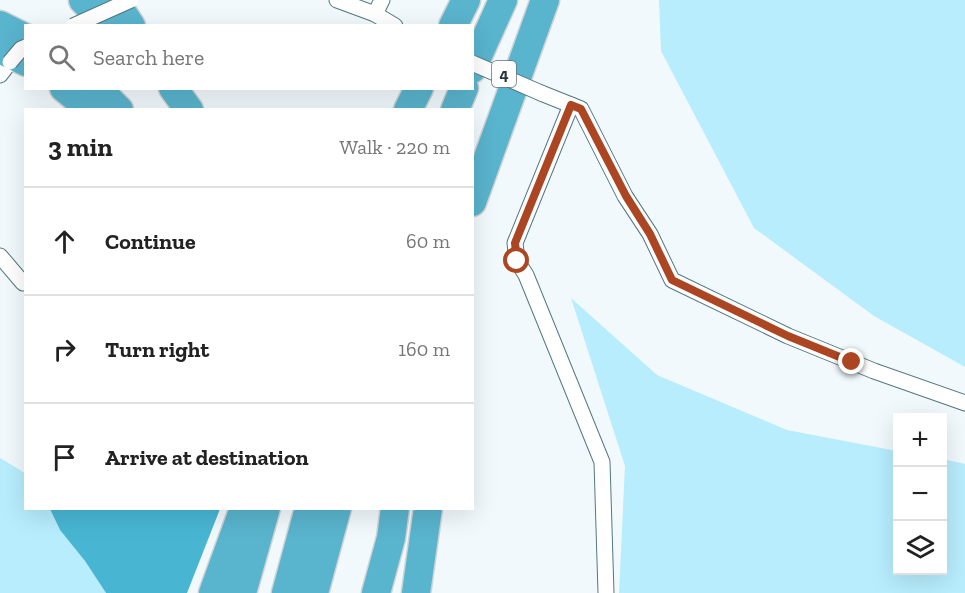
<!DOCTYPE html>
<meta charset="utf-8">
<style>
:root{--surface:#fff;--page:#f6f6f6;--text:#222;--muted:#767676;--line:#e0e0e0}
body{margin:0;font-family:"Zilla Slab",serif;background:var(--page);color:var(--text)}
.controls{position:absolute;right:18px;bottom:18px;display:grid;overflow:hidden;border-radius:0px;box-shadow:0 6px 24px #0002}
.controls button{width:54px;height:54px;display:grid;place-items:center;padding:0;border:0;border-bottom:2px solid var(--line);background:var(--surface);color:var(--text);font:30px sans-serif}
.stop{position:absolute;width:18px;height:18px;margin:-14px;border:4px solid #ac4522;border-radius:50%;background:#fff}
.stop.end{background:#ac4522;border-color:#fff;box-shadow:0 2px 6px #0008}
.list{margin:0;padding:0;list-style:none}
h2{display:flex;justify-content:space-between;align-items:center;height:78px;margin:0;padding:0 24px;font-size:26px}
h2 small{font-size:20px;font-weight:400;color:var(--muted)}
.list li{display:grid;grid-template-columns:39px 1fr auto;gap:18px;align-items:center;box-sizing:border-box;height:108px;padding:0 24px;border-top:2px solid var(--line)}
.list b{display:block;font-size:22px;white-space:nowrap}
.list em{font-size:20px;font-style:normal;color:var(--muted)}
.icon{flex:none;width:33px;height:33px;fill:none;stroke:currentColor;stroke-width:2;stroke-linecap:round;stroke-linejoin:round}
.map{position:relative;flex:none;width:965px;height:593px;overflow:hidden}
.search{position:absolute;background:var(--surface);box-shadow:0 6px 24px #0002;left:24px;top:24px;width:450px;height:66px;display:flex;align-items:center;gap:15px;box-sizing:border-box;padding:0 21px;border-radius:0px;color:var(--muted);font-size:22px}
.panel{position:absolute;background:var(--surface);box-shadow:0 6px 24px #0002;left:24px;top:108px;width:450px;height:402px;border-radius:0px}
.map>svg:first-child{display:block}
</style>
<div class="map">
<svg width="965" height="593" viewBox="0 0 965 593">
<rect width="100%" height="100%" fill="#f2f9fc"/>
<g fill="#b7edfd">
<polygon points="659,0 965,0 965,367 874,316 754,228 661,51"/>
<polygon points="571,298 657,375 787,430 897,451 898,570 942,570 943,459 965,464 965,593 619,593 625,466"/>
<polygon points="0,458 25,473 26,508 50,509 60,530 85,561 106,593 0,593"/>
</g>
<polygon fill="#48b6d3" points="50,509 220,509 187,593 106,593 85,561 60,530"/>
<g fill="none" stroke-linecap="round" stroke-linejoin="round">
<g stroke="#527782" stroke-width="17">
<g id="minor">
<polyline points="337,0 375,14 395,26"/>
<polyline points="375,14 382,0"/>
<polyline points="0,75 10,62"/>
<polyline points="541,93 581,109 625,196 650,234 672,280 788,336 874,371 965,403"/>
<polyline points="571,105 515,243 517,261 526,275 602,462 606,593"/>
<polyline points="0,256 23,283 26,280"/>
</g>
</g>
<g stroke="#cfd3d4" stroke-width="31">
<g id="motorway">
<polyline points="83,0 109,26"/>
<polyline points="114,0 131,26"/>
<polyline points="0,25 26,38"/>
<polyline points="453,26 466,0"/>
<polyline points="0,49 26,62"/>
<polyline points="472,69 503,0"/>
<polyline points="64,88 91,110"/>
<polyline points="97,88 119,110"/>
<polyline points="173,88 189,110"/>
<polyline points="408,110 419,88"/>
<polyline points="455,110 464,88"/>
<polyline points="472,202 545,0"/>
<polyline points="213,593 244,508"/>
<polyline points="242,593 266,508"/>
<polyline points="286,593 309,508"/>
<polyline points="314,593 337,508"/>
<polyline points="376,593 391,538 395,508"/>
<polyline points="416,593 428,508"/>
</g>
</g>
<use href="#minor" stroke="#fff" stroke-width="15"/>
<use href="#motorway" stroke="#59b4cd" stroke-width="28"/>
<g stroke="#527782" stroke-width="17" stroke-linecap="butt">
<g id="minor-bridge">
<polyline points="73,26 131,0"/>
<polyline points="10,62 21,49 26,47"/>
<polyline points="472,63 541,93"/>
</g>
</g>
<use href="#minor-bridge" stroke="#fff" stroke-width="15"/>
</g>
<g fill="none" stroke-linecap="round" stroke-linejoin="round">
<polyline stroke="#ac4522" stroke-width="8" points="517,261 515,243 571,105 581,109 626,196 650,234 672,280 788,336 852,362"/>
</g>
<g text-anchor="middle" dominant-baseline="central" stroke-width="4.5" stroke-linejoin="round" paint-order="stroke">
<rect fill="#fff" stroke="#677276" stroke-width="1.5" x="492" y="61" width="24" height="26" rx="4.5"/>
<g font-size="16" font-weight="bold" fill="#26363b">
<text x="504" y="74">4</text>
</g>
</g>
</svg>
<div class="controls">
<button>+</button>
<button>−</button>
<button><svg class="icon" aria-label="layers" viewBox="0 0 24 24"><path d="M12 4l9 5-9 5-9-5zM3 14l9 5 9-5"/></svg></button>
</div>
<div class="stop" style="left:517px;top:261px"></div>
<div class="stop end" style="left:852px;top:362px"></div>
<div class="search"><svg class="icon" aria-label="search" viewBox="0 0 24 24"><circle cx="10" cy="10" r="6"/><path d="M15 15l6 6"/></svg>Search here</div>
<section class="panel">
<h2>3 min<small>Walk · 220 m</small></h2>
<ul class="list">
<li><svg class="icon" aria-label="ahead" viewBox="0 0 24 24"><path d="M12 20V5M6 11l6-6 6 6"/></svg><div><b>Continue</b></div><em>60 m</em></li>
<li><svg class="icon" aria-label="right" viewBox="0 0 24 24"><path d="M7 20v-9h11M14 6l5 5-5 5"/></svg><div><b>Turn right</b></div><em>160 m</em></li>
<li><svg class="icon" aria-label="arrive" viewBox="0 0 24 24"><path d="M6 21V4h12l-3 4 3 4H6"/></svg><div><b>Arrive at destination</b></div></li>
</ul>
</section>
</div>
